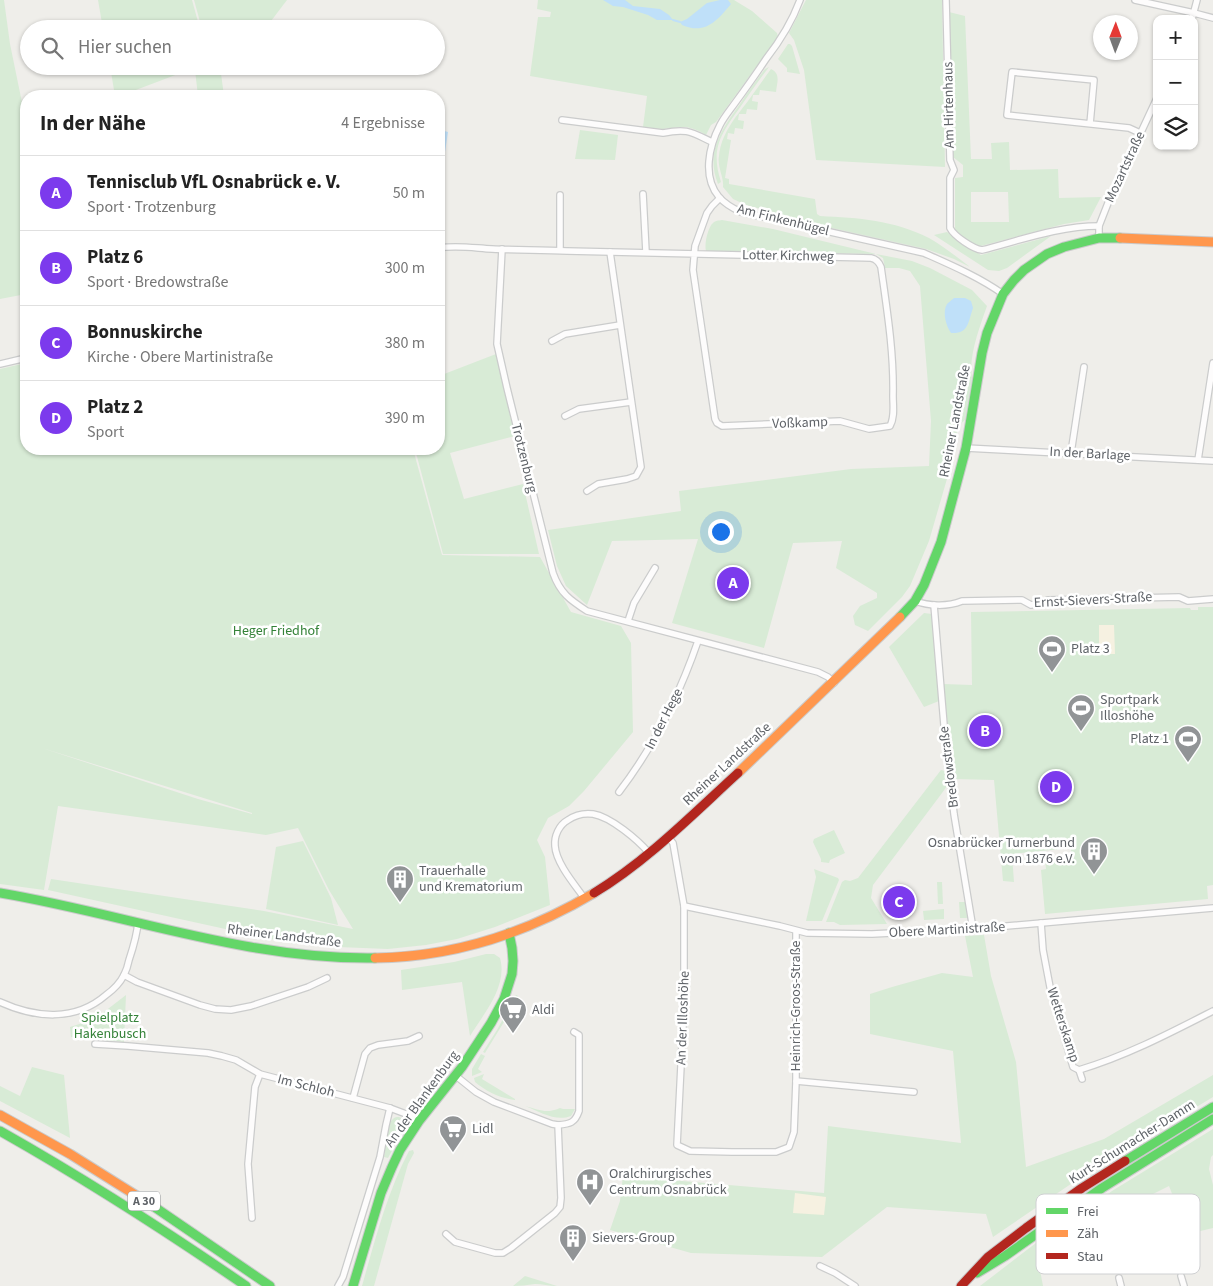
<!DOCTYPE html>
<html lang="de">
<meta charset="utf-8">
<style>
:root{--surface:#fff;--page:#f6f6f6;--text:#222;--muted:#767676;--line:#e0e0e0;--accent:#7c3aed}
body{margin:0;font-family:"Source Sans 3",sans-serif;background:var(--page);color:var(--text)}
.controls{position:absolute;right:15px;top:15px;display:grid;overflow:hidden;border-radius:10px;box-shadow:0 1px 4px #0004}
.controls button{width:45px;height:45px;display:grid;place-items:center;padding:0;border:0;border-bottom:1px solid var(--line);background:var(--surface);color:var(--text);font:25px sans-serif}
.compass{position:absolute;left:1093px;top:15px;width:45px;height:45px;border-radius:50%;background:var(--surface);box-shadow:0 1px 4px #0004;rotate:1deg}
.you{position:absolute;left:720px;top:531px;width:18px;height:18px;margin:-12px;border:4px solid #fff;border-radius:50%;background:#1a73e8;box-shadow:0 0 0 8px #1a73e833}
.badge{display:grid;place-items:center;width:32px;height:32px;border-radius:50%;background:var(--accent);color:#fff;font-size:16px;font-weight:700}
.pin{position:absolute;translate:-50% -50%;border:2px solid #fff;box-shadow:0 1px 5px #0006}
.list{margin:0;padding:0;list-style:none}
h2{display:flex;justify-content:space-between;align-items:center;height:65px;margin:0;padding:0 20px;font-size:21px}
h2 small{font-size:16px;font-weight:400;color:var(--muted)}
.list li{display:grid;grid-template-columns:32px 1fr auto;gap:15px;align-items:center;box-sizing:border-box;height:75px;padding:0 20px;border-top:1px solid var(--line)}
.list b{display:block;font-size:19px;white-space:nowrap}
.list p{margin:0;font-size:16px;white-space:nowrap;color:var(--muted)}
.list em{font-size:16px;font-style:normal;color:var(--muted)}
.icon{flex:none;width:28px;height:28px;fill:none;stroke:currentColor;stroke-width:2;stroke-linecap:round;stroke-linejoin:round}
.map{position:relative;flex:none;width:1213px;height:1286px;overflow:hidden}
.search{position:absolute;background:var(--surface);box-shadow:0 1px 4px #0004;left:20px;top:20px;width:425px;height:55px;display:flex;align-items:center;gap:12px;box-sizing:border-box;padding:0 18px;border-radius:28px;color:var(--muted);font-size:19px}
.panel{position:absolute;background:var(--surface);box-shadow:0 1px 4px #0004;left:20px;top:90px;width:425px;height:365px;border-radius:20px}
.map>svg:first-child{display:block}
</style>
<div class="map">
<svg width="1213" height="1286" viewBox="0 0 1213 1286">
<rect width="100%" height="100%" fill="#efeeea"/>
<g fill="#d8ebd6" fill-rule="evenodd">
<polygon points="0,0 4,0 10,44 26,122 26,294 0,299"/>
<polygon points="98,0 192,0 200,29 103,29"/>
<polygon points="194,0 287,0 265,29 202,29"/>
<path d="M538 0H734L752 11 777 33 778 37 716 122 711 125 706 135C687 124 683 127 663 129 656 129 649 128 643 127L647 96 530 76 538 17H550L551 12 537 9Z"/>
<polygon points="806,0 942,0 945,167 816,160 804,70 794,40 789,33"/>
<path d="M949 12 965 16 971 159H992L991 143 1009 142 1010 170 1058 169 1059 198 1101 197 1089 220 1064 224 977 247 955 232V178L963 177V165L953 157ZM971 192H1008L1009 222H971Z"/>
<polygon points="788,44 790,44 792,46 800,74 787,72 787,68 778,59"/>
<polygon points="110,66 199,66 120,96 115,96"/>
<polygon points="205,66 220,66 224,96 198,96 195,70"/>
<path d="M769 67C759 80 750 93 741 106 721 134 710 148 721 182L718 184C705 152 722 129 740 104 748 92 756 80 765 69Z"/>
<path d="M771 69C781 74 777 82 776 92L760 90 759 95H753L752 101 758 102 757 110 747 109 746 114H739L738 120 744 121 743 129 735 128 734 134 728 133 727 139 731 140 725 178 729 179V184L815 199 817 214 820 216C859 218 893 220 929 238 943 246 957 257 970 267L954 259 926 249 791 219V217L746 205 733 199 723 187C724 177 717 167 719 156 721 134 735 118 748 101 756 90 763 80 771 69Z"/>
<polygon points="580,130 618,135 615,160 575,159"/>
<path d="M722 220 773 229 876 254 912 261 930 268 972 290 987 306C980 326 968 357 972 378L965 420 958 426 951 465 929 541 910 586 902 597 868 631 855 625 853 616 860 606 877 598V593L836 568 842 541 793 543 764 648 672 623 698 539 612 541 587 605 566 586 557 566 548 530 681 511 679 491 851 469 929 466 931 421 920 286 910 271 899 268H885L883 258 876 254 706 251C704 244 708 227 713 223 716 220 718 221 722 220Z"/>
<polygon points="947,232 981,255 1051,236 1007,268 999,271 988,270 934,235"/>
<polygon points="496,354 515,436 450,453 464,499 523,484 539,554 443,554 415,449 439,449 439,409 443,407 439,389 439,376"/>
<path d="M26 363V449H413L442 555 540 557 571 612 621 626 631 643 633 732 584 791 569 806 548 818 537 840 545 857 550 905 495 927 457 939 426 945 388 949 338 947 289 943 48 890 51 879 264 911 353 929 329 890 298 828 266 835 58 806 44 890 0 884V369ZM42 748 252 813V814L198 799Z"/>
<polygon points="1198,607 1213,607 1213,885 1207,886 1208,899 1045,914 1041,870 1046,869 1045,858 1071,855 1071,848 1012,854 1014,882 1003,881 994,780 954,779 943,684 972,685 971,612 1190,608 1191,610 1198,610"/>
<polygon points="924,613 932,614 939,701 924,707 889,647"/>
<polygon points="941,770 945,771 947,786 942,793 873,885 871,898 887,924 840,925 834,922 826,922 842,882 845,880 850,881 858,878"/>
<polygon points="834,830 845,853 830,860 829,863 821,862 821,859 813,842 814,839"/>
<polygon points="303,841 331,898 338,925 266,909 276,847"/>
<polygon points="814,869 838,878 839,880 822,921 806,921 816,877"/>
<polygon points="937,882 942,882 943,904 938,904"/>
<polygon points="959,902 966,902 967,918 960,918"/>
<polygon points="944,909 944,919 924,920 923,911"/>
<polygon points="984,935 991,976 1016,1062 1026,1167 1104,1139 1213,1075 1213,1097 1090,1171 993,1237 986,1214 887,1207 822,1257 691,1253 610,1230 620,1201 623,1176 824,1193 828,1126 961,1143 953,1051 870,1034 870,994 892,987 942,973 973,977 965,936"/>
<path d="M486 954H494L500 958C508 986 484 1013 470 1036L462 982 402 990 401 970 454 962Z"/>
<polygon points="126,995 124,1042 71,1037 70,1027 95,1019"/>
<polygon points="516,995 518,996 510,1012 485,1053 483,1052 497,1030"/>
<polygon points="481,1054 485,1056 478,1069 482,1072 472,1076 472,1069"/>
<polygon points="32,1067 64,1075 70,1138 0,1101 0,1086 20,1096"/>
<path d="M484 1074 482 1079 515 1099V1100C500 1098 487 1092 475 1082L474 1078Z"/>
<path d="M525 1106C540 1110 546 1114 560 1108L563 1109H575L571 1116C556 1122 540 1112 525 1106Z"/>
<path d="M399 1117 403 1119 405 1123 404 1128 388 1158 384 1157C386 1148 386 1126 392 1120 395 1117 395 1117 399 1117Z"/>
<polygon points="1213,1129 1213,1155 1211,1157 1209,1169 1213,1185 1213,1228 1188,1234 1169,1186 1119,1211 1125,1246 1068,1248 1037,1254 1043,1286 980,1286 1036,1243 1063,1227 1112,1191"/>
<path d="M413 1150 414 1153 408 1164 374 1286H362C375 1240 387 1193 409 1151Z"/>
<path d="M525 1276 557 1286C549 1286 542 1284 535 1284 527 1285 520 1286 513 1286Z"/>
</g>
<g fill="#f6f1e1">
<polygon points="1099,625 1114,625 1115,654 1099,654"/>
<polygon points="795,1193 826,1197 824,1215 793,1213"/>
</g>
<g fill="#bfe0f9">
<polygon points="603,0 625,0 633,6 660,9 669,15 673,20 657,20 648,15 623,7 613,6"/>
<path d="M720 0H728L731 4C717 21 705 35 682 25L680 22 687 19 707 3Z"/>
<polygon points="441,130 448,132 445,152 439,149 439,132"/>
<path d="M954 298H965L971 301 973 308C968 322 969 334 951 333 946 326 942 312 947 304 948 303 953 299 954 298Z"/>
</g>
<g fill="none" stroke-linecap="round" stroke-linejoin="round">
<polyline stroke="#bfe0f9" stroke-width="2" points="673,20 680,22"/>
<g stroke="#cbcccc" stroke-width="8">
<g id="street">
<path d="M800 0C792 22 780 41 766 59 756 74 746 88 735 103 730 110 724 117 720 125 709 146 702 177 719 197 725 204 732 208 741 212L924 253C951 265 979 277 1003 294"/>
<path d="M946 0 950 160 954 170 950 178V228C954 236 973 249 982 250 1021 240 1059 226 1099 226"/>
<polyline points="1135,0 1194,13 1213,18"/>
<polyline points="1192,19 1197,0"/>
<path d="M562 120 663 133C687 128 691 132 712 142"/>
<polyline points="1090,124 1094,80 1012,72 1007,115 1129,128 1140,133"/>
<polyline points="643,194 646,252"/>
<polyline points="560,195 560,250"/>
<polyline points="1099,238 1099,226 1108,203 1157,98"/>
<path d="M439 248C456 245 474 248 492 249 517 250 542 250 567 251 669 253 770 255 871 258 876 259 879 262 881 267 887 310 894 352 893 396 893 406 895 417 890 426L869 429 840 421 722 426 717 423 715 419 693 270 695 246 707 213 712 206 720 198"/>
<path d="M502 249 497 344 507 388 553 573C560 593 570 600 587 611L818 672 828 677 834 683"/>
<polyline points="552,341 565,334 620,325"/>
<polyline points="0,364 26,358"/>
<polyline points="565,416 579,409 631,402"/>
<polyline points="966,448 1213,461"/>
<polyline points="1071,453 1084,367"/>
<polyline points="1198,460 1213,363"/>
<polyline points="587,491 598,484 627,479 636,476 641,467 610,252"/>
<path d="M915 601C929 606 947 607 962 601L1022 600 1031 605 1038 604 1048 600 1179 597 1188 601 1213 599"/>
<polyline points="934,605 944,725 954,814 973,929"/>
<polyline points="628,621 634,603 655,568"/>
<path d="M619 792C655 745 679 696 698 641"/>
<polyline points="668,837 673,843 684,906 684,1006 677,1145 690,1151 732,1152 776,1152 789,1147 794,1132 796,1081 796,931"/>
<path d="M585 899C575 885 556 863 555 846 554 836 559 825 568 820 575 815 585 813 593 814 611 817 638 840 649 853"/>
<polyline points="684,906 780,926 807,933 872,934 973,929 1213,908"/>
<path d="M1041 923 1043 950 1050 987 1073 1067 1079 1070C1126 1056 1170 1033 1213 1011"/>
<polyline points="124,975 137,982 200,1005 215,1009 231,1010 251,1006 308,987 327,978"/>
<path d="M0 1002C35 1018 75 1022 106 995 113 990 120 983 124 975 126 971 128 965 129 960 133 948 137 936 138 922"/>
<polyline points="95,1044 128,1046 208,1053 222,1056 236,1060 260,1074 390,1108 406,1114 420,1121"/>
<polyline points="1079,1070 1082,1079"/>
<polyline points="796,1081 914,1092"/>
<polyline points="353,1098 365,1054 370,1048 378,1045 408,1041 419,1036"/>
<path d="M558 1125C570 1124 575 1123 579 1111V1035L574 1032"/>
<polyline points="252,1218 248,1164 255,1087 260,1074"/>
<polyline points="446,1234 455,1242 495,1253 503,1253 511,1248 555,1213 560,1207 561,1198 558,1125 552,1124 494,1102 476,1092 456,1076"/>
<polyline points="820,1266 835,1273 855,1286"/>
<polyline points="1181,1276 1184,1286"/>
<polyline points="1119,1278 1121,1286"/>
<polyline points="338,1286 343,1277 380,1157 386,1125 390,1108"/>
</g>
</g>
<g stroke="#cacacb" stroke-width="11">
<g id="fast">
<polyline points="900,617 915,601 924,585 941,542 966,448 982,353 987,333 1003,294 1014,280 1024,270 1047,254 1064,247 1099,238 1120,238"/>
<path d="M0 893C125 914 247 960 375 958"/>
<path d="M0 1131C85 1179 166 1231 246 1286"/>
<polyline points="1125,1161 1213,1107"/>
<polyline points="153,1206 270,1286"/>
<polyline points="977,1273 1005,1256 1102,1188 1213,1119"/>
<polyline points="353,1286 381,1193 392,1167 400,1150 419,1121 462,1067 491,1023 504,999 512,974 513,961 512,948 509,933"/>
</g>
</g>
<g stroke="#cacacb" stroke-width="11">
<g id="slow">
<polyline points="1120,238 1213,242"/>
<polyline points="738,773 900,617"/>
<path d="M375 958C453 957 527 933 594 893"/>
<polyline points="0,1115 70,1154 153,1206"/>
</g>
</g>
<g stroke="#cacacb" stroke-width="11">
<g id="jam">
<path d="M594 893C647 861 692 815 738 773"/>
<polyline points="961,1286 988,1257 1026,1228 1082,1188 1125,1161"/>
</g>
</g>
<use href="#street" stroke="#fdfcfc" stroke-width="5.5"/>
<use href="#fast" stroke="#63d668" stroke-width="9"/>
<use href="#slow" stroke="#ff974d" stroke-width="9"/>
<use href="#jam" stroke="#b3261e" stroke-width="9"/>
</g>
<defs>
<g id="stadium-pin" transform="scale(1.4375)"><path d="M0 17L-7.5 6A9.5 9.5 0 1 1 7.5 6Z" fill="#919496" stroke="#fff"/><path d="M0-5a6.5 5 0 1 0 0 10a6.5 5 0 1 0 0-10ZM-3.5-1.8h7v3.6h-7Z" fill="#fff"/></g>
<g id="building-pin" transform="scale(1.4375)"><path d="M0 17L-7.5 6A9.5 9.5 0 1 1 7.5 6Z" fill="#919496" stroke="#fff"/><path d="M-4-6H4V6H1V3H-1V6H-4ZM-2.5-4.3h1.7v1.8h-1.7ZM.8-4.3h1.7v1.8H.8ZM-2.5-1h1.7V.8h-1.7ZM.8-1h1.7V.8H.8Z" fill="#fff"/></g>
<g id="supermarket-pin" transform="scale(1.4375)"><path d="M0 17L-7.5 6A9.5 9.5 0 1 1 7.5 6Z" fill="#919496" stroke="#fff"/><path d="M-6-5.5h2.5l.6 2H6L4.5 2H-2.5L-4.4-4H-6ZM-1.5 3.2a1.3 1.3 0 1 0 .1 0ZM3 3.2a1.3 1.3 0 1 0 .1 0Z" fill="#fff"/></g>
<g id="hospital-pin" transform="scale(1.4375)"><path d="M0 17L-7.5 6A9.5 9.5 0 1 1 7.5 6Z" fill="#919496" stroke="#fff"/><path d="M-5-5h3v3.5h4V-5h3V5h-3V1.5h-4V5h-3Z" fill="#fff"/></g>
</defs>
<g fill-rule="evenodd">
<use href="#stadium-pin" x="1052" y="649"/>
<use href="#stadium-pin" x="1081" y="708"/>
<use href="#stadium-pin" x="1188" y="739"/>
<use href="#building-pin" x="1094" y="851"/>
<use href="#building-pin" x="400" y="879"/>
<use href="#supermarket-pin" x="513" y="1010"/>
<use href="#supermarket-pin" x="453" y="1129"/>
<use href="#hospital-pin" x="590" y="1182"/>
<use href="#building-pin" x="573" y="1238"/>
</g>
<g text-anchor="middle" dominant-baseline="central" stroke-width="5" stroke-linejoin="round" paint-order="stroke">
<rect fill="#fff" stroke="#8f9295" stroke-width="1" x="128" y="1191.5" width="32" height="19" rx="4"/>
<g font-size="12" font-weight="bold" fill="#5f6368">
<text x="144" y="1201">A 30</text>
</g>
<g font-size="14" fill="#5f6368" stroke="#fff">
<text transform="translate(949 105) rotate(-91)">Am Hirtenhaus</text>
<text transform="translate(1125 167) rotate(-65)">Mozartstraße</text>
<text transform="translate(783 220) rotate(14)">Am Finkenhügel</text>
<text transform="translate(788 256) rotate(1)">Lotter Kirchweg</text>
<text transform="translate(955 421) rotate(-79)">Rheiner Landstraße</text>
<text transform="translate(800 423) rotate(-2)">Voßkamp</text>
<text transform="translate(1090 454) rotate(3)">In der Barlage</text>
<text transform="translate(524 458) rotate(76)">Trotzenburg</text>
<text transform="translate(1093 600) rotate(-3)">Ernst-Sievers-Straße</text>
<text transform="translate(664 719) rotate(-63)">In der Hege</text>
<text transform="translate(727 764) rotate(-43)">Rheiner Landstraße</text>
<text transform="translate(949 767) rotate(-97)">Bredowstraße</text>
<text transform="translate(947 930) rotate(-3)">Obere Martinistraße</text>
<text transform="translate(284 936) rotate(7)">Rheiner Landstraße</text>
<text transform="translate(796 1006) rotate(-90)">Heinrich-Groos-Straße</text>
<text transform="translate(683 1018) rotate(-88)">An der Illoshöhe</text>
<text transform="translate(1063 1025) rotate(72)">Wetterskamp</text>
<text transform="translate(306 1086) rotate(14)">Im Schloh</text>
<text transform="translate(422 1099) rotate(-54)">An der Blankenburg</text>
<text transform="translate(1132 1142) rotate(-32)">Kurt-Schumacher-Damm</text>
</g>
<g font-size="14" fill="#348238" stroke="#fff">
<text x="276" y="631">Heger Friedhof</text>
<text x="110" y="1018">Spielplatz<tspan x="110" dy="16">Hakenbusch</tspan></text>
</g>
<g font-size="14" fill="#5f6368" stroke="#fff" text-anchor="start">
<text x="1071" y="649">Platz 3</text>
<text x="1100" y="700">Sportpark<tspan x="1100" dy="16">Illoshöhe</tspan></text>
<text x="1169" y="739" text-anchor="end">Platz 1</text>
<text x="1075" y="843" text-anchor="end">Osnabrücker Turnerbund<tspan x="1075" dy="16">von 1876 e.V.</tspan></text>
<text x="419" y="871">Trauerhalle<tspan x="419" dy="16">und Krematorium</tspan></text>
<text x="532" y="1010">Aldi</text>
<text x="472" y="1129">Lidl</text>
<text x="609" y="1174">Oralchirurgisches<tspan x="609" dy="16">Centrum Osnabrück</tspan></text>
<text x="592" y="1238">Sievers-Group</text>
</g>
</g>
<rect x="1036" y="1194" width="164" height="80" rx="8" fill="#fff" stroke="#cfd0d2" stroke-width="1"/>
<rect x="1046" y="1208" width="22" height="6" fill="#63d668"/>
<rect x="1046" y="1230" width="22" height="7" fill="#ff974d"/>
<rect x="1046" y="1253" width="22" height="6" fill="#b3261e"/>
<g font-size="14" fill="#5f6368">
<text x="1077" y="1216">Frei</text>
<text x="1077" y="1238">Zäh</text>
<text x="1077" y="1261">Stau</text>
</g>
</svg>
<div class="controls">
<button>+</button>
<button>−</button>
<button><svg class="icon" aria-label="layers" viewBox="0 0 24 24"><path d="M12 4l9 5-9 5-9-5zM3 14l9 5 9-5"/></svg></button>
</div>
<svg class="compass" viewBox="-18 -18 36 36"><path d="M0-13l5 13h-10z" fill="#e53935"/><path d="M0 13l5-13h-10z" fill="#767676"/></svg>
<div class="you"></div>
<div class="pin badge" style="left:733px;top:583px">A</div>
<div class="pin badge" style="left:985px;top:731px">B</div>
<div class="pin badge" style="left:899px;top:902px">C</div>
<div class="pin badge" style="left:1056px;top:787px">D</div>
<div class="search"><svg class="icon" aria-label="search" viewBox="0 0 24 24"><circle cx="10" cy="10" r="6"/><path d="M15 15l6 6"/></svg>Hier suchen</div>
<section class="panel">
<h2>In der Nähe<small>4 Ergebnisse</small></h2>
<ul class="list">
<li><span class="badge">A</span><div><b>Tennisclub VfL Osnabrück e. V.</b><p>Sport · Trotzenburg</p></div><em>50 m</em></li>
<li><span class="badge">B</span><div><b>Platz 6</b><p>Sport · Bredowstraße</p></div><em>300 m</em></li>
<li><span class="badge">C</span><div><b>Bonnuskirche</b><p>Kirche · Obere Martinistraße</p></div><em>380 m</em></li>
<li><span class="badge">D</span><div><b>Platz 2</b><p>Sport</p></div><em>390 m</em></li>
</ul>
</section>
</div>
